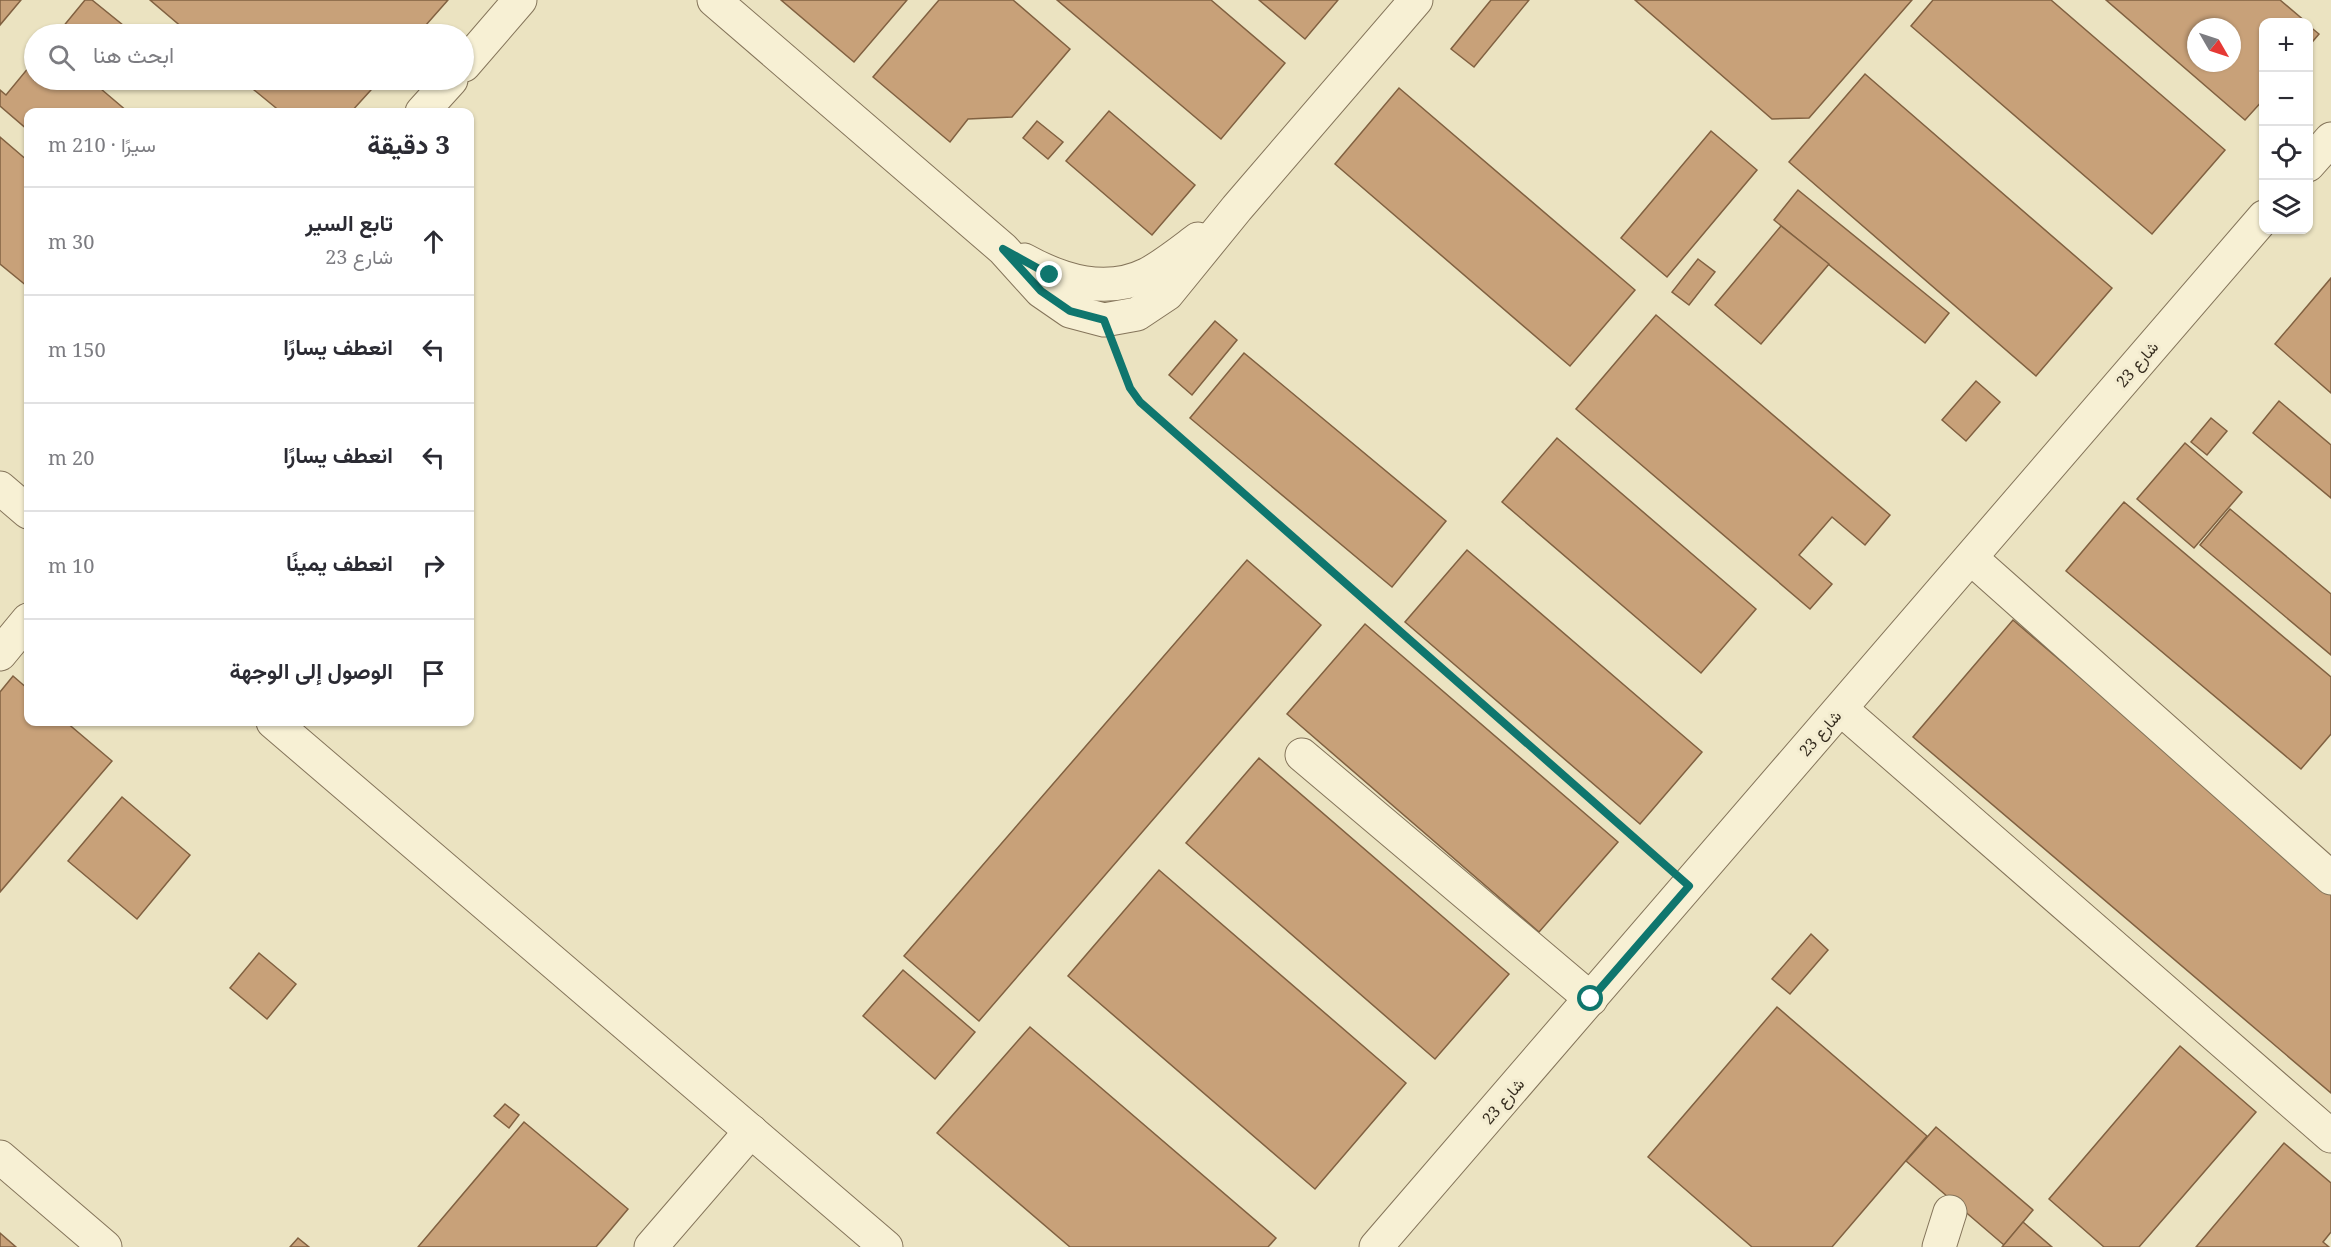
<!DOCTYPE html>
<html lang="ar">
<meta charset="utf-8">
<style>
:root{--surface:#fff;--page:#f7f7f7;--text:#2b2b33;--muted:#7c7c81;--line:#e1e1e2}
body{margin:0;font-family:"Noto Serif",Vazirmatn,serif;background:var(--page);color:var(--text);direction:rtl}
.controls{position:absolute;right:18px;top:18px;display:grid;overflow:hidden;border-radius:12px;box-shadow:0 2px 4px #0004}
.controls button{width:54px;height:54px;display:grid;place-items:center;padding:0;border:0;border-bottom:2px solid var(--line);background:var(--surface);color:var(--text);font:30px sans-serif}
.compass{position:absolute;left:2187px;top:18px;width:54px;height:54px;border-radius:50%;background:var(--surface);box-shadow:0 2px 4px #0004;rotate:129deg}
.stop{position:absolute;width:18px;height:18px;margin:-14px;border:4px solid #0f766e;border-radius:50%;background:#fff}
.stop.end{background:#0f766e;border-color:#fff;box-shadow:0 2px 6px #0008}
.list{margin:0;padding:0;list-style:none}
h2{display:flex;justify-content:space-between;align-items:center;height:78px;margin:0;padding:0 24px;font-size:26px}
h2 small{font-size:20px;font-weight:400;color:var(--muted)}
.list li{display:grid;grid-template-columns:39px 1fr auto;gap:18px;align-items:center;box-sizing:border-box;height:108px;padding:0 24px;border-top:2px solid var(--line)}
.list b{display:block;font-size:22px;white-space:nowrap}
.list p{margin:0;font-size:20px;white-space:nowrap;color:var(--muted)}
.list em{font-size:20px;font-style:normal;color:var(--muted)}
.icon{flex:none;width:33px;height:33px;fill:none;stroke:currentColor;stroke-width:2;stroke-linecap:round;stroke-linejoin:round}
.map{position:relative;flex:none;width:2331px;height:1247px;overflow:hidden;direction:ltr}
.search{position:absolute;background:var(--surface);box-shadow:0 2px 4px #0004;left:24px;top:24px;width:450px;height:66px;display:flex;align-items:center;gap:15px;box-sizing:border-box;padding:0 21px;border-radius:33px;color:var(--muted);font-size:22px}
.panel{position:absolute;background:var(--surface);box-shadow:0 2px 4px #0004;left:24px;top:108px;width:450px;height:618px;border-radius:12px;direction:rtl}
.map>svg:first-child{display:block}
</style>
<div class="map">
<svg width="2331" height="1247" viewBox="0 0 2331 1247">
<rect width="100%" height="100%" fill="#ebe3c1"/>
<g fill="#c8a179" stroke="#816141" stroke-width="1.5" fill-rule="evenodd">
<polygon points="0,0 21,0 0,25"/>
<polygon points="85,0 92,0 134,34 57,34"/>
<polygon points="150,0 448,0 418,34 190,34"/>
<polygon points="781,0 907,0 854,62"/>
<polygon points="939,0 1013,0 1070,49 1012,117 968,119 950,142 873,77"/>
<polygon points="1057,0 1211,0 1285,63 1221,139"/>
<polygon points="1259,0 1338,0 1305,39"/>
<polygon points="1491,0 1529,0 1474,67 1451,49"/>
<polygon points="1635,0 1912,0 1809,118 1772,119"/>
<polygon points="1933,0 2051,0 2225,150 2152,234 1911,26"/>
<path d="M2106 0H2280L2306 22H2264V99L2245 120ZM2196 27H2232V63H2196Z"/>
<polygon points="2308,25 2319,34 2308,47"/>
<polygon points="34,61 34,80 109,80 101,89 128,112 28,112 28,130 0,106 0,90 6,95"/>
<polygon points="1865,74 2112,288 2036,376 1789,162"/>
<polygon points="242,80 380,80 351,112 281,112"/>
<polygon points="1399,88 1635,290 1570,366 1335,164"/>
<polygon points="1109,111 1195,185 1152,235 1066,161"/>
<polygon points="1037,121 1063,142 1048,159 1023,138"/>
<polygon points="1711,131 1757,170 1667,277 1621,238"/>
<polygon points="0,137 28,161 28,287 0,264"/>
<polygon points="1798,190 1949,313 1925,343 1774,220"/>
<polygon points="1781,226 1829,264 1761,344 1715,305"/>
<polygon points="1698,259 1715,272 1689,305 1672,292"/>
<polygon points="2331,278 2331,393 2275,344"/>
<polygon points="1656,315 1890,515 1865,545 1832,517 1799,555 1832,584 1810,609 1576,409"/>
<polygon points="1215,321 1237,340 1192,395 1169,375"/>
<polygon points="1244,353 1446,521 1392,587 1190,418"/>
<polygon points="1976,381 2000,402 1966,441 1942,420"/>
<polygon points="2279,401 2331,445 2331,498 2253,433"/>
<polygon points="2211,418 2227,431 2207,455 2191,442"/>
<polygon points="1557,438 1756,609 1701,673 1502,502"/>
<polygon points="2185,443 2242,492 2194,548 2137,499"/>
<polygon points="2124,502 2331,677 2331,734 2301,769 2066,571"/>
<polygon points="2230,509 2331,594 2331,655 2200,545"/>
<polygon points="1467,550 1702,752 1640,824 1405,622"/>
<polygon points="1247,560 1321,625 979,1021 904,956"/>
<polygon points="2013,620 2331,891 2331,1093 1913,737"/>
<polygon points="1365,624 1618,842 1539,932 1287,714"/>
<polygon points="13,676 28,689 28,722 66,722 112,761 0,892 0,692"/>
<polygon points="1259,758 1509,974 1435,1059 1186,843"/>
<polygon points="122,797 190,855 137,919 68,861"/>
<polygon points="1159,870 1406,1083 1315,1189 1068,976"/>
<polygon points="1811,934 1828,950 1790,994 1772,979"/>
<polygon points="259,953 296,984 267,1019 230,988"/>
<polygon points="903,970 975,1032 935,1079 863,1016"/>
<polygon points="1777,1007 1927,1136 1832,1247 1752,1247 1648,1157"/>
<polygon points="1030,1027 1276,1238 1268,1247 1070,1247 937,1133"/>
<polygon points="2180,1046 2256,1112 2139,1247 2104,1247 2049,1199"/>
<polygon points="505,1104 519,1115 509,1128 494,1116"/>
<polygon points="524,1122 628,1209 596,1247 418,1247"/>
<polygon points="1936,1127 2033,1210 2004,1245 1906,1161"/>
<polygon points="2284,1143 2331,1183 2331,1232 2323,1242 2329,1247 2196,1247"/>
<polygon points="2023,1222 2052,1247 2002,1247"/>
<polygon points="0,1233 16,1247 0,1247"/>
<polygon points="298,1238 309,1247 290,1247"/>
</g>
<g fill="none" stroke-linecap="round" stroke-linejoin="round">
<g stroke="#84745a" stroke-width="35">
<g id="minor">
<polyline points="714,0 1003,249 1041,291 1070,311 1104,320 1137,314 1167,294 1237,208 1416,0"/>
<polyline points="464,65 520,0"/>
<polyline points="422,112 451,80"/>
<polyline points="2308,165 2331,139"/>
<path d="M1024 260C1062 281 1106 295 1148 274 1166 264 1182 251 1198 239"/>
<polyline points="0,488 28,512"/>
<polyline points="1971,558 2331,878"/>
<polyline points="0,654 28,620"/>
<polyline points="1841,709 2331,1136"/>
<polyline points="273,722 886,1247"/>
<polyline points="1302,755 1591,999"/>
<polyline points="0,1157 105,1247"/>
<polyline points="651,1247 751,1131"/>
<polyline points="1376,1247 2264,217"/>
<polyline points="1939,1247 1950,1212"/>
</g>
</g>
<polyline stroke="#84745a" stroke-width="4" stroke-dasharray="4.5 3" stroke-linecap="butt" points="1115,352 1130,388 1140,402 1662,861"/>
<use href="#minor" stroke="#f7f0d4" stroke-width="33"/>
</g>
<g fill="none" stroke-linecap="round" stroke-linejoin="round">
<polyline stroke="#0f766e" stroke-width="8" points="1050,275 1003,249 1041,291 1070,311 1104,320 1130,388 1140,402 1689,886 1591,999"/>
</g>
<g text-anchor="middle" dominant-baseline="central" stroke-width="6" stroke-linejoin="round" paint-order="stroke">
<g font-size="16" fill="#342b1d" stroke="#f3ecd0">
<text transform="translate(2137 364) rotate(-49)">شارع 23</text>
<text transform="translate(1820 733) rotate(-49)">شارع 23</text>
<text transform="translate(1503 1101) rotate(-49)">شارع 23</text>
</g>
</g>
</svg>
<div class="controls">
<button>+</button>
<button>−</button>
<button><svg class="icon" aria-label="locate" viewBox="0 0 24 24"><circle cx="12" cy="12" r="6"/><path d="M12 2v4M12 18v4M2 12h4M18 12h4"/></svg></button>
<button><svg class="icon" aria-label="layers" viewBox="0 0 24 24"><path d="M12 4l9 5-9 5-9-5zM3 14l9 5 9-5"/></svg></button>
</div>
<svg class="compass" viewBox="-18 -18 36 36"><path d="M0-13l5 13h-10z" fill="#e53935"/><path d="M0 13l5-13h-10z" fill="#7c7c81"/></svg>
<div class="stop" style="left:1591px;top:999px"></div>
<div class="stop end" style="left:1050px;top:275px"></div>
<div class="search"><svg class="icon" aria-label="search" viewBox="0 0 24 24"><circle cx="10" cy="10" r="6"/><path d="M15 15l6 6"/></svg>ابحث هنا</div>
<section class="panel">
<h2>3 دقيقة<small>سيرًا · 210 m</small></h2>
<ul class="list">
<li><svg class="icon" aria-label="ahead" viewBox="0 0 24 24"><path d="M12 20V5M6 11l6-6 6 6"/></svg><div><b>تابع السير</b><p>شارع 23</p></div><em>30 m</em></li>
<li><svg class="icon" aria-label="left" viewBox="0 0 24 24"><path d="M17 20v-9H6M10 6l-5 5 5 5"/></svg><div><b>انعطف يسارًا</b></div><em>150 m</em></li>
<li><svg class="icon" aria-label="left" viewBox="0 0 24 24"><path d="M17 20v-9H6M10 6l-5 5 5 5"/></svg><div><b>انعطف يسارًا</b></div><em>20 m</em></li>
<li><svg class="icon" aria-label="right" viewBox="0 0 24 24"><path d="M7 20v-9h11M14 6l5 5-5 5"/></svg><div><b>انعطف يمينًا</b></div><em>10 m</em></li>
<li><svg class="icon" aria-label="arrive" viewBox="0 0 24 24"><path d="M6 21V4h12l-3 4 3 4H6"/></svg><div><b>الوصول إلى الوجهة</b></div></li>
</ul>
</section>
</div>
